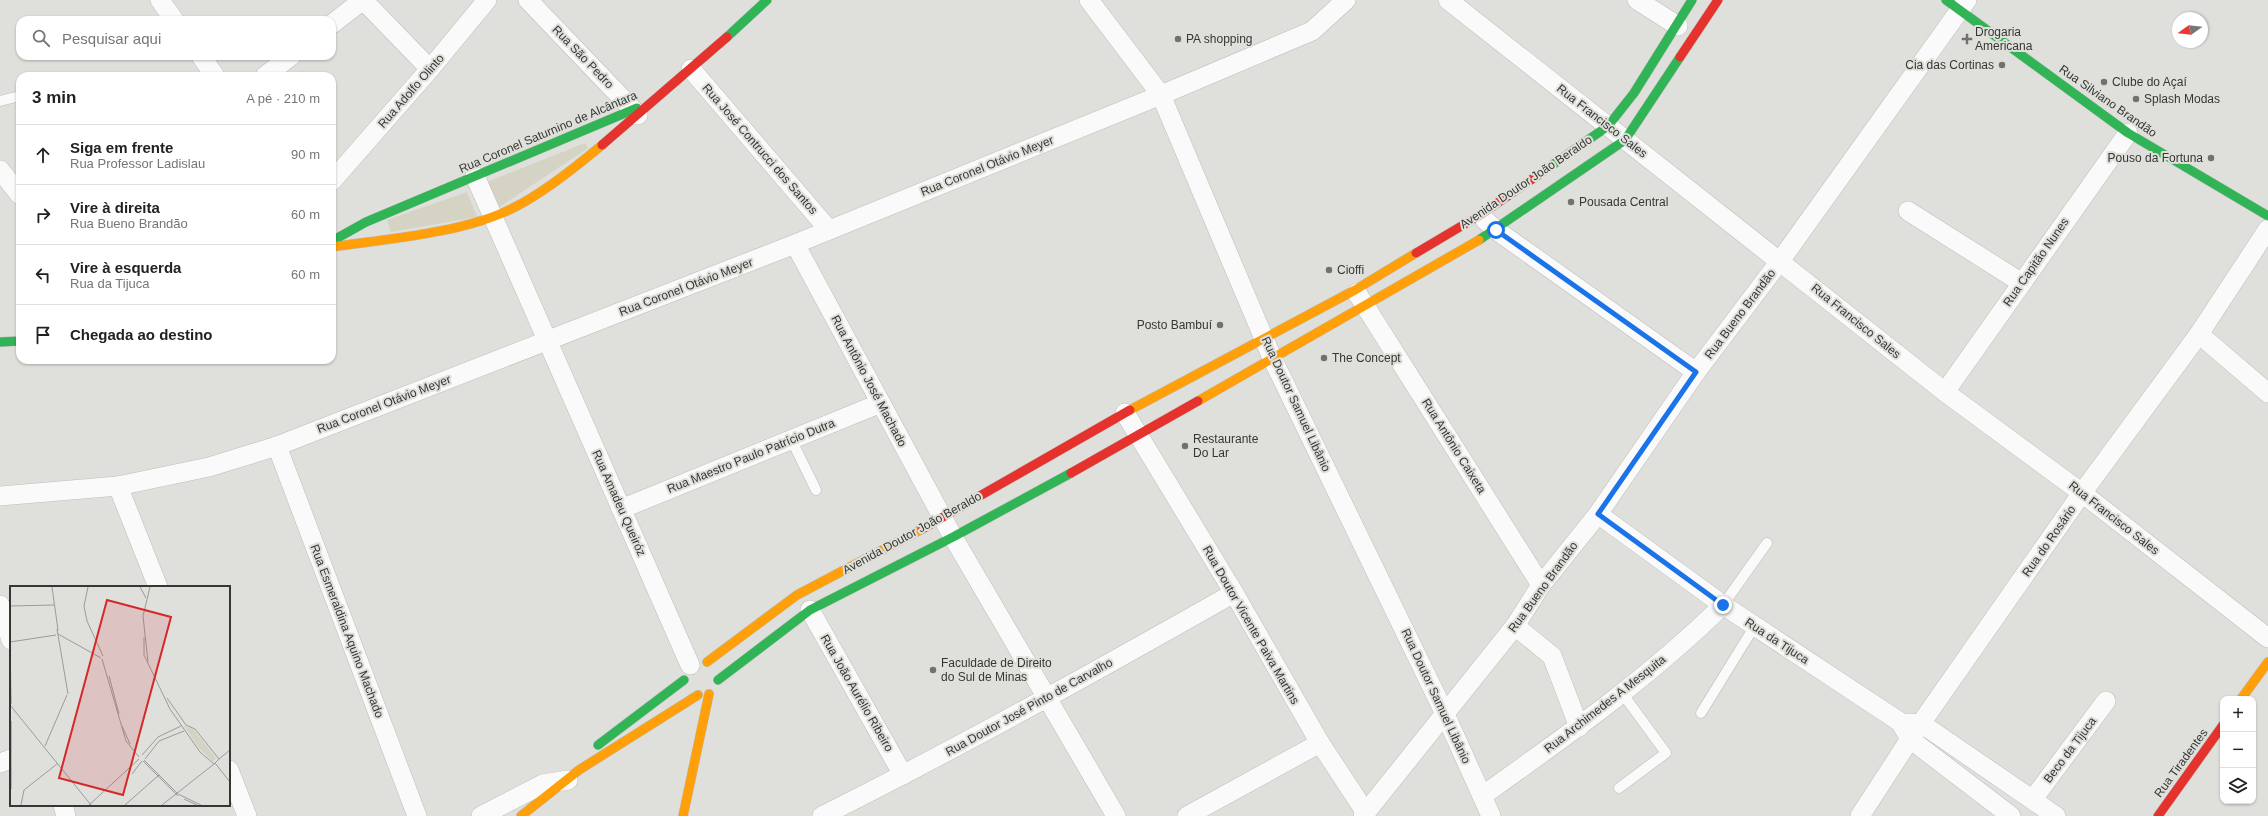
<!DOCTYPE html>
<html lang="pt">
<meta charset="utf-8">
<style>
:root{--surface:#fff;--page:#f2f2f2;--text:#222;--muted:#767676;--line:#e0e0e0}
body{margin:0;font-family:Arial,sans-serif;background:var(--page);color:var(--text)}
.controls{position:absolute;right:12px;bottom:12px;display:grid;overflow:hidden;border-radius:8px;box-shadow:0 1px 3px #0004}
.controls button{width:36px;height:36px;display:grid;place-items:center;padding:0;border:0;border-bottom:1px solid var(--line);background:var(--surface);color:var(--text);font:20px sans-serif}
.compass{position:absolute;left:2172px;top:12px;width:36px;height:36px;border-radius:50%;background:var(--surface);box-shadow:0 1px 3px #0004;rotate:255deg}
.stop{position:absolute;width:12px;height:12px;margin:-9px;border:3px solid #1a73e8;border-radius:50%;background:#fff}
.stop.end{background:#1a73e8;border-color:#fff;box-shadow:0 1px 4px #0008}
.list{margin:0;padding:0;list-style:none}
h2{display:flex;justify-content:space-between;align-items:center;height:52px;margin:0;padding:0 16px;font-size:17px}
h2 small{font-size:13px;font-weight:400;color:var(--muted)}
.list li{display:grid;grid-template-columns:26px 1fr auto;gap:12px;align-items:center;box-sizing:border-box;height:60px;padding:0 16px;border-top:1px solid var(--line)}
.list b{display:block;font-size:15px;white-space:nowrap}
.list p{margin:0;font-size:13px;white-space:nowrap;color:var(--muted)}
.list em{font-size:13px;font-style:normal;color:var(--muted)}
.icon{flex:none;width:22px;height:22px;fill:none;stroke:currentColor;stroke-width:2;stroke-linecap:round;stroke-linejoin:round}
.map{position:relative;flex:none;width:2268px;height:816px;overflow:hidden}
.search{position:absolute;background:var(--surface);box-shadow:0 1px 3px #0004;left:16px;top:16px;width:320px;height:44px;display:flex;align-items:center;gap:10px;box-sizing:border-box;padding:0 14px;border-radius:12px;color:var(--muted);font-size:15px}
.panel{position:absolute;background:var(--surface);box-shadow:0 1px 3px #0004;left:16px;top:72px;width:320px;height:292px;border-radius:12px}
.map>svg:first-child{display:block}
</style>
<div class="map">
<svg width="2268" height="816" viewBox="0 0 2268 816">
<rect width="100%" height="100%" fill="#dfdfdc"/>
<g fill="#d5d3c4">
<polygon points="585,143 588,148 498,208 487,182"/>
<polygon points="467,192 477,217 391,232 387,220"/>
</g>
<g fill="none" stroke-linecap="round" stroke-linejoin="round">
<g stroke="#bdbdbb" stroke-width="11">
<g id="lane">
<polyline points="0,101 20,96"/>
<polyline points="791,439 816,490"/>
<polyline points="1723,605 1767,543"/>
<polyline points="1701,713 1754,627"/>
<polyline points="1619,788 1666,753 1622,693"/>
</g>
</g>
<g stroke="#bdbdbb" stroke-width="20">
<g id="street">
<polyline points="160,0 174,20"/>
<polyline points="363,0 430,69"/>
<polyline points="528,0 638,115"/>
<polyline points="1089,0 1161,95 1273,360 1445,714 1491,816"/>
<polyline points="1448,0 1945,392 2082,493 2268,638"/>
<polyline points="1637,0 1678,26"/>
<polyline points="332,24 363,0"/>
<polyline points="201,56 215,76"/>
<polyline points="691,69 829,230"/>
<polyline points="265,76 291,56"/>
<polyline points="0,170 20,195"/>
<polyline points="475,176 690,665"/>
<polyline points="332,181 430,69 487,0"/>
<polyline points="1908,211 2022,283"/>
<polyline points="1485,220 1496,230 1696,372"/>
<polyline points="795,244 953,537 1116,816"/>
<polyline points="1357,293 1541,585"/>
<polyline points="2199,334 2268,393"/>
<polyline points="1945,392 2128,133"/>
<polyline points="1125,413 1234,593 1320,743 1366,813"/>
<polyline points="277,446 417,816"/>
<polyline points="118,486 158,587"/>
<polyline points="0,496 118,486 209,467 277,446 795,244 1161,95 1312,31 1346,0"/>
<polyline points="621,509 881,403"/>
<polyline points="1598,514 1723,605 1900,722 1910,739 2011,816"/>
<polyline points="0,605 11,640"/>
<polyline points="810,610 903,775"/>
<polyline points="1515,626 1552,656 1579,727"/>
<polyline points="1909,723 1922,724 2056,816"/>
<polyline points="0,763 11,759"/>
<polyline points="229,770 247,816"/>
<path d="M1482 796C1565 737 1650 677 1723 605"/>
<polyline points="2033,799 2106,701"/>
<polyline points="63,805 66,816"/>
<polyline points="481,816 543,784 568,780"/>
<path d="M822 816C962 746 1098 670 1234 593"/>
<polyline points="1187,816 1320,743"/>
<polyline points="1363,816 1515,626 1541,585 1598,514 1696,372 1780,261 1967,0"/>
<polyline points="1860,816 1910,739 2082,493 2199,334 2268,229"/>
</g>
</g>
<g stroke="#bdbdbb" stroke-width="10">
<g id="fast">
<polyline points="1946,0 2128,133 2268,216"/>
<polyline points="727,37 767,0"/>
<polyline points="1538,175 1608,126 1634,93 1692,0"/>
<polyline points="1479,240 1625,140 1680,57"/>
<polyline points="332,241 366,222 637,108"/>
<polyline points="0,342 20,341"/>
<polyline points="718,680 810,610 953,537 1071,473"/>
<polyline points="598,745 684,680"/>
</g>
</g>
<g stroke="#bdbdbb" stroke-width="10">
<g id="slow">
<path d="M332 247C387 239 464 233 513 208 542 194 577 166 602 145"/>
<polyline points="1198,401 1479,240"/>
<polyline points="1130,410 1355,290 1416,253"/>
<polyline points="707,662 797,595 922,529"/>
<polyline points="2241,699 2268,662"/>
<polyline points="521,816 579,770 698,695"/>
<polyline points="683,816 709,694"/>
</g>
</g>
<g stroke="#bdbdbb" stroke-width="10">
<g id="jam">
<polyline points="1680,57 1718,0"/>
<polyline points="602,145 727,37"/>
<polyline points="1416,253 1480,215 1538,175"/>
<polyline points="1071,473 1198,401"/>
<polyline points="922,529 1130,410"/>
<polyline points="2158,816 2223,725"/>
</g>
</g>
<use href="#lane" stroke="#fafafa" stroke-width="10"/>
<use href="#street" stroke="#fafafa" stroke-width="19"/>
<use href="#fast" stroke="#30b455" stroke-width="9"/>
<use href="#slow" stroke="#ff9f0a" stroke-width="9"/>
<use href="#jam" stroke="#e5322d" stroke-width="9"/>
</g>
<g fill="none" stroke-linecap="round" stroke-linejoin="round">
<polyline stroke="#1a73e8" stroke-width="5" points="1496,230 1696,372 1598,514 1723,605"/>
</g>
<g fill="#71716f" stroke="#e0e0db" stroke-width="1.5">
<circle cx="1178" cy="39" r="4"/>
<path d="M1965 33h4v4h4v4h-4v4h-4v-4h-4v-4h4z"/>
<circle cx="2002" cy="65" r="4"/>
<circle cx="2104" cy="82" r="4"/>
<circle cx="2136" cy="99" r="4"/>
<circle cx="2211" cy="158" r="4"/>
<circle cx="1571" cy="202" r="4"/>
<circle cx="1329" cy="270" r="4"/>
<circle cx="1220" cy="325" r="4"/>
<circle cx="1324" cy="358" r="4"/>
<circle cx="1185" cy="446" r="4"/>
<circle cx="933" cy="670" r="4"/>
</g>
<g text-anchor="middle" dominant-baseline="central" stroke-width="4" stroke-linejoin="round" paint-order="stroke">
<g font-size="12" fill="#363635" stroke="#e0e0db" text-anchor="start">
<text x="1975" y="32">Drogaria<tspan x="1975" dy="14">Americana</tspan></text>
<text x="1186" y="39">PA shopping</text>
<text x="1994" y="65" text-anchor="end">Cia das Cortinas</text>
<text x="2112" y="82">Clube do Açaí</text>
<text x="2144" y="99">Splash Modas</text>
<text x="2203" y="158" text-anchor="end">Pouso da Fortuna</text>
<text x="1579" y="202">Pousada Central</text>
<text x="1337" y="270">Cioffi</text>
<text x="1212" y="325" text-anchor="end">Posto Bambuí</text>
<text x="1332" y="358">The Concept</text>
<text x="1193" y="439">Restaurante<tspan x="1193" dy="14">Do Lar</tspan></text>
<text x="941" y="663">Faculdade de Direito<tspan x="941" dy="14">do Sul de Minas</tspan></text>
</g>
<g font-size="12" fill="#363635" stroke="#e0e0db">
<text transform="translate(583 57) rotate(46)">Rua São Pedro</text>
<text transform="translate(411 91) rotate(-49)">Rua Adolfo Olinto</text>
<text transform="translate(2108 101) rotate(35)">Rua Silviano Brandão</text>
<text transform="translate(1602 121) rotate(38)">Rua Francisco Sales</text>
<text transform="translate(548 132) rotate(-23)">Rua Coronel Saturnino de Alcântara</text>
<text transform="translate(760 149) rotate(49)">Rua José Contrucci dos Santos</text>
<text transform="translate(987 166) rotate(-22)">Rua Coronel Otávio Meyer</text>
<text transform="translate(1526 182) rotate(-34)">Avenida Doutor João Beraldo</text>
<text transform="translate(2036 262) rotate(-55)">Rua Capitão Nunes</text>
<text transform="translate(686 287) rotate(-21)">Rua Coronel Otávio Meyer</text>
<text transform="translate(1740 314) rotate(-53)">Rua Bueno Brandão</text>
<text transform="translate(1856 321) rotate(39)">Rua Francisco Sales</text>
<text transform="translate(869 381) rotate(62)">Rua Antônio José Machado</text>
<text transform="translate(384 404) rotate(-21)">Rua Coronel Otávio Meyer</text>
<text transform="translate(1296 404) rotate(65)">Rua Doutor Samuel Libânio</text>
<text transform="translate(1454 446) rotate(58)">Rua Antônio Caixeta</text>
<text transform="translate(751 456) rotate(-22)">Rua Maestro Paulo Patrício Dutra</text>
<text transform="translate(619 503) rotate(66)">Rua Amadeu Queiróz</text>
<text transform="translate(2114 518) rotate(38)">Rua Francisco Sales</text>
<text transform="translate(912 533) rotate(-29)">Avenida Doutor João Beraldo</text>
<text transform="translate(2049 541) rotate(-55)">Rua do Rosário</text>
<text transform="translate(1543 587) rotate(-54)">Rua Bueno Brandão</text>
<text transform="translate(1251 625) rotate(60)">Rua Doutor Vicente Paiva Martins</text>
<text transform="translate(347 631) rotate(69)">Rua Esmeraldina Aquino Machado</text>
<text transform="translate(1777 641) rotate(33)">Rua da Tijuca</text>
<text transform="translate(857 693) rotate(60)">Rua João Aurélio Ribeiro</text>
<text transform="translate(1436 696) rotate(65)">Rua Doutor Samuel Libânio</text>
<text transform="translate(1605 704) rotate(-38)">Rua Archimedes A Mesquita</text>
<text transform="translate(1029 707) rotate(-29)">Rua Doutor José Pinto de Carvalho</text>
<text transform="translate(2070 750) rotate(-53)">Beco da Tijuca</text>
<text transform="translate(2181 763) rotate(-54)">Rua Tiradentes</text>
</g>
</g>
<g transform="translate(10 586)">
<rect width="220" height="220" fill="#dfdfdc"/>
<path d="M174 140 183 143 206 172 203 176 189 162Z" fill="#d5d3c4"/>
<path fill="none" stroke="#b7b69b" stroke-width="2" d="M0 81 1 118M1 135V203"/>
<path fill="none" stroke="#9b9b99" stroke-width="1" d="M42 1 48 44M78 1 74 20 77 35 93 70M130 1 136 12M0 20 44 19M47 43 58 108M48 48 91 72M134 51V69L160 123 190 166 204 178 206 176M0 56 46 49M92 73 116 155 129 171M138 76 133 30 140 1M99 90 109 128M157 112 176 139 185 143 209 173 206 176M0 119 81 219M112 140 120 158M35 160 57 109M132 169 148 151 171 140M135 173 149 155 174 145M209 173 220 164M134 174 168 208 191 219M133 175 168 210M205 177 220 196M122 188 132 175M174 213 187 219M11 219 14 204 47 178M79 219 129 173M115 219 149 189M152 219 204 178"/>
<path fill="#d62828" fill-opacity="0.15" stroke="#d62828" stroke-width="2" d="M97 14 161 31 113 209 49 192Z"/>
<rect width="220" height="220" fill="none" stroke="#363635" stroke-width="2"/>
</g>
</svg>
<div class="controls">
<button>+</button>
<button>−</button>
<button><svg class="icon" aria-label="layers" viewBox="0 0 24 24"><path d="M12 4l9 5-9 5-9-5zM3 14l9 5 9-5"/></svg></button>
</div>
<svg class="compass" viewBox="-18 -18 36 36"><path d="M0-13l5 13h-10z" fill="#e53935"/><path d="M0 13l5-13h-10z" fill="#767676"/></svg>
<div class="stop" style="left:1496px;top:230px"></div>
<div class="stop end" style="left:1723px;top:605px"></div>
<div class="search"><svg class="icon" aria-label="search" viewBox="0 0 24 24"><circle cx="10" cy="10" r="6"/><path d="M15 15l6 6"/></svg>Pesquisar aqui</div>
<section class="panel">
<h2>3 min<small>A pé · 210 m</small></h2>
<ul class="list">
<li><svg class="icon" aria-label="ahead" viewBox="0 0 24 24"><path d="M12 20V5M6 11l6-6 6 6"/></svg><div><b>Siga em frente</b><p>Rua Professor Ladislau</p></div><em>90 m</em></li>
<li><svg class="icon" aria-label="right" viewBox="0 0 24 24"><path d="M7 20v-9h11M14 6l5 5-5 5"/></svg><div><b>Vire à direita</b><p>Rua Bueno Brandão</p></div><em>60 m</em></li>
<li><svg class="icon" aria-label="left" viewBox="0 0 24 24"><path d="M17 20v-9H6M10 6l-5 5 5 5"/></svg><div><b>Vire à esquerda</b><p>Rua da Tijuca</p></div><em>60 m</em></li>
<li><svg class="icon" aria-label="arrive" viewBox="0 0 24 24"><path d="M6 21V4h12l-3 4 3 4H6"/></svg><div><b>Chegada ao destino</b></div></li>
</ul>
</section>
</div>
